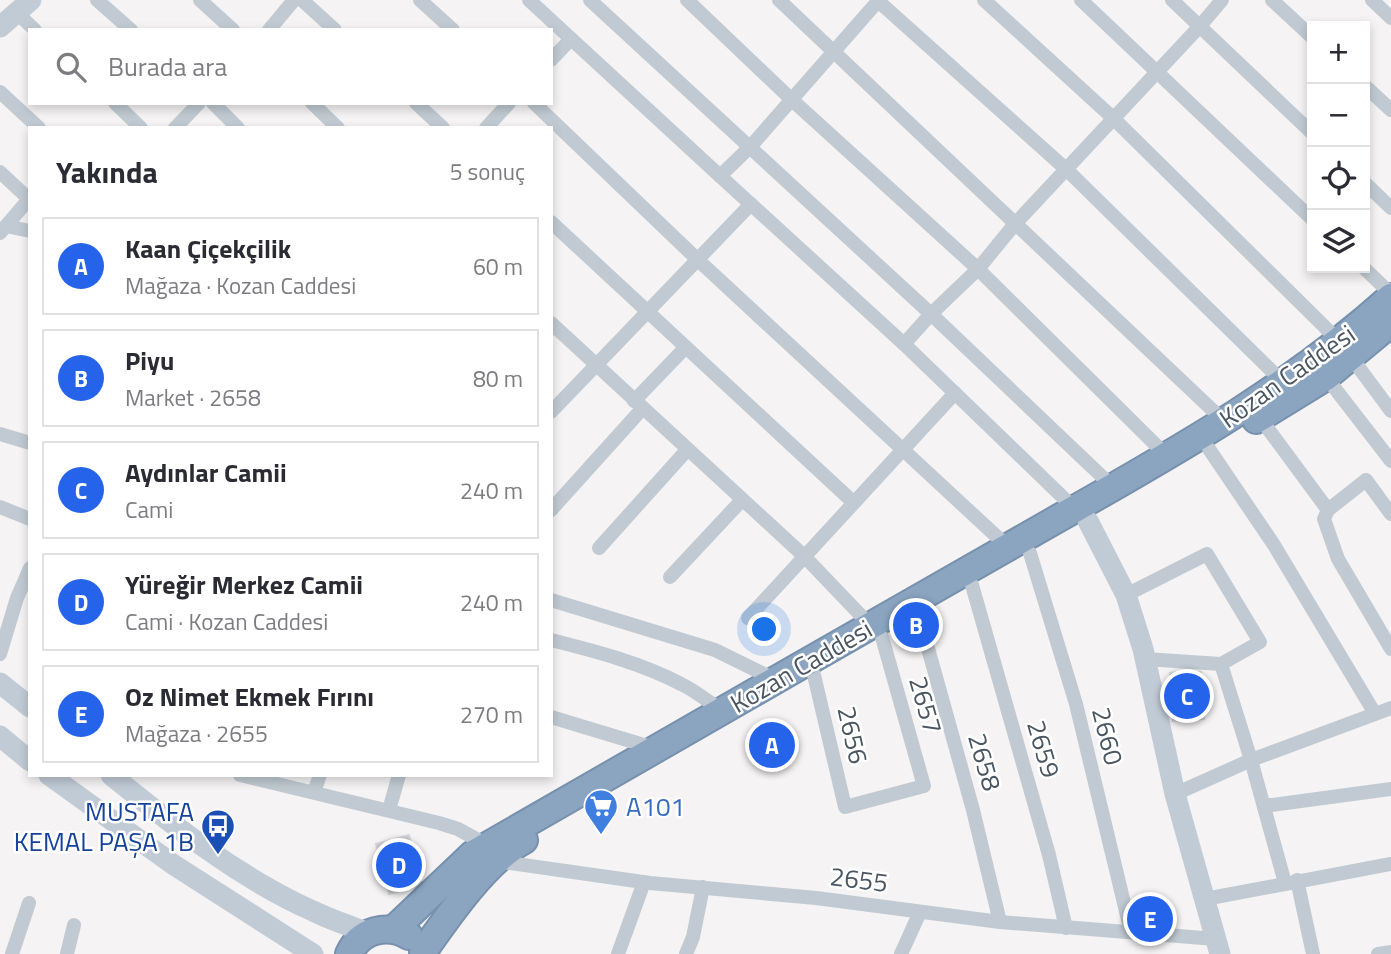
<!DOCTYPE html>
<html lang="tr">
<meta charset="utf-8">
<style>
:root{--surface:#fff;--page:#f2f2f3;--text:#2b2b33;--muted:#7c7c81;--line:#e1e1e2;--accent:#2563eb}
body{margin:0;font-family:"Titillium Web",sans-serif;background:var(--page);color:var(--text)}
.controls{position:absolute;right:21px;top:21px;display:grid;overflow:hidden;border-radius:0px;box-shadow:0 4px 10px #0003}
.controls button{width:63px;height:63px;display:grid;place-items:center;padding:0;border:0;border-bottom:2px solid var(--line);background:var(--surface);color:var(--text);font:35px sans-serif}
.you{position:absolute;left:765px;top:630px;width:24px;height:24px;margin:-18px;border:5px solid #fff;border-radius:50%;background:#1a73e8;box-shadow:0 0 0 10px #1a73e833}
.badge{display:grid;place-items:center;width:46px;height:46px;border-radius:50%;background:var(--accent);color:#fff;font-size:23px;font-weight:700}
.pin{position:absolute;translate:-50% -50%;border:4px solid #fff;box-shadow:0 2px 7px #0006}
.list{margin:0;padding:0;list-style:none}
h2{display:flex;justify-content:space-between;align-items:center;height:91px;margin:0;padding:0 28px;font-size:30px}
h2 small{font-size:23px;font-weight:400;color:var(--muted)}
.list li{display:grid;grid-template-columns:46px 1fr auto;gap:21px;align-items:center;box-sizing:border-box;height:98px;margin:0 14px 14px;padding:0 14px;border:2px solid var(--line);border-radius:0px}
.list b{display:block;font-size:26px;white-space:nowrap}
.list p{margin:0;font-size:23px;white-space:nowrap;color:var(--muted)}
.list em{font-size:23px;font-style:normal;color:var(--muted)}
.icon{flex:none;width:38px;height:38px;fill:none;stroke:currentColor;stroke-width:2;stroke-linecap:round;stroke-linejoin:round}
.map{position:relative;flex:none;width:1391px;height:954px;overflow:hidden}
.search{position:absolute;background:var(--surface);box-shadow:0 4px 10px #0003;left:28px;top:28px;width:525px;height:77px;display:flex;align-items:center;gap:18px;box-sizing:border-box;padding:0 24px;border-radius:0px;color:var(--muted);font-size:26px}
.panel{position:absolute;background:var(--surface);box-shadow:0 4px 10px #0003;left:28px;top:126px;width:525px;height:651px;border-radius:0px}
.map>svg:first-child{display:block}
</style>
<div class="map">
<svg width="1391" height="954" viewBox="0 0 1391 954">
<rect width="100%" height="100%" fill="#f5f3f3"/>
<g fill="#cdcfd5" stroke="#d7d9de" stroke-width="2">
<polygon points="1187,671 1201,672 1204,719 1173,721 1170,673"/>
<polygon points="409,835 421,882 415,887 389,894 376,844"/>
</g>
<g fill="none" stroke-linecap="round" stroke-linejoin="round">
<g stroke="#7690ad" stroke-width="30">
<g id="highway">
<polyline points="1256,420 1326,377 1391,323"/>
<path d="M394 929 473 854C650 752 826 651 1003 550 1136 473 1276 401 1391 297"/>
<path d="M423 952C448 916 486 861 524 840"/>
<path d="M349 954C360 930 387 923 409 936"/>
</g>
</g>
<g stroke="#c1cad2" stroke-width="14">
<polyline points="97,0 131,30"/>
<polyline points="200,0 233,30"/>
<polyline points="302,0 335,30"/>
<polyline points="420,0 453,30"/>
<polyline points="529,0 720,176 751,146 879,0"/>
<polyline points="590,0 931,314 1113,487"/>
<polyline points="687,0 791,99 978,269 1166,455"/>
<polyline points="779,0 1224,421"/>
<polyline points="877,0 1067,170 1283,382"/>
<polyline points="984,0 1113,118 1339,341"/>
<polyline points="1081,0 1312,219"/>
<polyline points="1172,0 1312,133"/>
<polyline points="1272,0 1312,37"/>
<polyline points="1372,0 1391,18"/>
<polyline points="17,13 35,30"/>
<polyline points="269,30 294,0"/>
<polyline points="551,60 571,39"/>
<polyline points="1365,86 1391,110"/>
<polyline points="0,92 39,128"/>
<polyline points="115,103 141,128"/>
<polyline points="213,103 238,128"/>
<polyline points="312,103 338,128"/>
<polyline points="416,103 443,128"/>
<polyline points="534,103 698,260 1008,547"/>
<polyline points="175,128 199,103"/>
<polyline points="486,128 509,103"/>
<polyline points="0,172 30,200"/>
<polyline points="720,176 904,344 931,314 978,269 1014,225 1200,26 1222,0"/>
<polyline points="1365,183 1391,208"/>
<polyline points="551,222 853,502"/>
<polyline points="6,226 30,231"/>
<polyline points="0,233 29,199"/>
<polyline points="1364,268 1391,294"/>
<polyline points="551,323 804,556 871,626"/>
<polyline points="904,344 1075,509"/>
<polyline points="1351,357 1391,411"/>
<polyline points="1326,377 1391,461"/>
<polyline points="634,401 685,348"/>
<polyline points="551,412 751,204"/>
<polyline points="1260,418 1328,510"/>
<polyline points="0,434 30,443"/>
<polyline points="1209,449 1274,545 1374,712"/>
<polyline points="0,507 30,519"/>
<polyline points="551,510 642,409"/>
<polyline points="1391,514 1366,480 1328,510 1324,519 1338,559 1391,649"/>
<polyline points="599,548 687,450"/>
<polyline points="1030,553 1076,704 1131,932"/>
<polyline points="670,577 742,500"/>
<polyline points="972,585 1049,855 1066,928"/>
<polyline points="1126,595 1207,554 1260,642 1221,664"/>
<polyline points="551,600 715,650 776,680"/>
<polyline points="919,616 973,810 1000,922"/>
<polyline points="748,618 955,393"/>
<path d="M551 640C595 651 641 663 681 684 696 691 709 702 722 711"/>
<polyline points="0,654 17,598 30,568"/>
<polyline points="1145,659 1221,664 1251,760 1285,883"/>
<polyline points="814,675 845,807 924,786 882,637"/>
<polyline points="551,717 657,749"/>
<polyline points="240,775 439,823 458,829 487,845"/>
<polyline points="314,792 320,775"/>
<polyline points="1175,794 1251,760 1391,708"/>
<polyline points="1264,806 1391,789"/>
<polyline points="389,810 399,775"/>
<polyline points="496,861 650,883 816,898 1000,922 1216,939"/>
<polyline points="1297,880 1313,954"/>
<polyline points="1205,899 1391,864"/>
<polyline points="12,954 29,903"/>
<polyline points="67,954 74,925"/>
<polyline points="618,954 644,882"/>
<polyline points="686,954 693,937 703,887"/>
<polyline points="901,954 920,912"/>
<polyline points="1378,954 1391,952"/>
</g>
<g stroke="#c1cbd6" stroke-width="21">
<polyline points="0,27 31,0"/>
<polyline points="1088,521 1126,595 1143,649 1175,794 1220,954"/>
<polyline points="0,683 30,707"/>
<polyline points="0,736 30,761"/>
<polyline points="49,775 174,865 313,954"/>
<path d="M111 775C174 826 239 878 313 911 331 920 350 926 369 933"/>
</g>
<use href="#highway" stroke="#8ba5c1" stroke-width="26"/>
</g>
<defs>
<g id="supermarket-pin" transform="scale(1.75)"><path d="M0 17L-7.5 6A9.5 9.5 0 1 1 7.5 6Z" fill="#3f7fe0" stroke="#fff"/><path d="M-6-5.5h2.5l.6 2H6L4.5 2H-2.5L-4.4-4H-6ZM-1.5 3.2a1.3 1.3 0 1 0 .1 0ZM3 3.2a1.3 1.3 0 1 0 .1 0Z" fill="#fff"/></g>
<g id="bus-pin" transform="scale(1.75)"><path d="M0 17L-7.5 6A9.5 9.5 0 1 1 7.5 6Z" fill="#1a4fb4" stroke="#fff"/><path d="M-5-6H5V4H4V6H2V4H-2V6H-4V4H-5ZM-3.5-4V0h7V-4ZM-3.5 1.2v1.5H-2V1.2ZM2 1.2v1.5H3.5V1.2Z" fill="#fff"/></g>
</defs>
<g fill-rule="evenodd">
<use href="#supermarket-pin" x="601" y="806"/>
<use href="#bus-pin" x="218" y="826"/>
</g>
<g text-anchor="middle" dominant-baseline="central" stroke-width="5" stroke-linejoin="round" paint-order="stroke">
<g font-size="26" fill="#4a5661" stroke="#fff">
<text transform="translate(1287 376) rotate(-35)">Kozan Caddesi</text>
<text transform="translate(801 666) rotate(-30)">Kozan Caddesi</text>
<text transform="translate(926 705) rotate(74)">2657</text>
<text transform="translate(853 735) rotate(77)">2656</text>
<text transform="translate(1108 736) rotate(76)">2660</text>
<text transform="translate(1044 749) rotate(74)">2659</text>
<text transform="translate(985 762) rotate(74)">2658</text>
<text transform="translate(859 879) rotate(7)">2655</text>
</g>
<g font-size="26" fill="#366cbe" stroke="#fff" text-anchor="start">
<text x="626" y="806">A101</text>
</g>
<g font-size="26" fill="#164399" stroke="#fff" text-anchor="end">
<text x="194" y="811">MUSTAFA<tspan x="194" dy="30">KEMAL PAŞA 1B</tspan></text>
</g>
</g>
</svg>
<div class="controls">
<button>+</button>
<button>−</button>
<button><svg class="icon" aria-label="locate" viewBox="0 0 24 24"><circle cx="12" cy="12" r="6"/><path d="M12 2v4M12 18v4M2 12h4M18 12h4"/></svg></button>
<button><svg class="icon" aria-label="layers" viewBox="0 0 24 24"><path d="M12 4l9 5-9 5-9-5zM3 14l9 5 9-5"/></svg></button>
</div>
<div class="you"></div>
<div class="pin badge" style="left:772px;top:745px">A</div>
<div class="pin badge" style="left:916px;top:625px">B</div>
<div class="pin badge" style="left:1187px;top:696px">C</div>
<div class="pin badge" style="left:399px;top:865px">D</div>
<div class="pin badge" style="left:1150px;top:919px">E</div>
<div class="search"><svg class="icon" aria-label="search" viewBox="0 0 24 24"><circle cx="10" cy="10" r="6"/><path d="M15 15l6 6"/></svg>Burada ara</div>
<section class="panel">
<h2>Yakında<small>5 sonuç</small></h2>
<ul class="list">
<li><span class="badge">A</span><div><b>Kaan Çiçekçilik</b><p>Mağaza · Kozan Caddesi</p></div><em>60 m</em></li>
<li><span class="badge">B</span><div><b>Piyu</b><p>Market · 2658</p></div><em>80 m</em></li>
<li><span class="badge">C</span><div><b>Aydınlar Camii</b><p>Cami</p></div><em>240 m</em></li>
<li><span class="badge">D</span><div><b>Yüreğir Merkez Camii</b><p>Cami · Kozan Caddesi</p></div><em>240 m</em></li>
<li><span class="badge">E</span><div><b>Oz Nimet Ekmek Fırını</b><p>Mağaza · 2655</p></div><em>270 m</em></li>
</ul>
</section>
</div>
